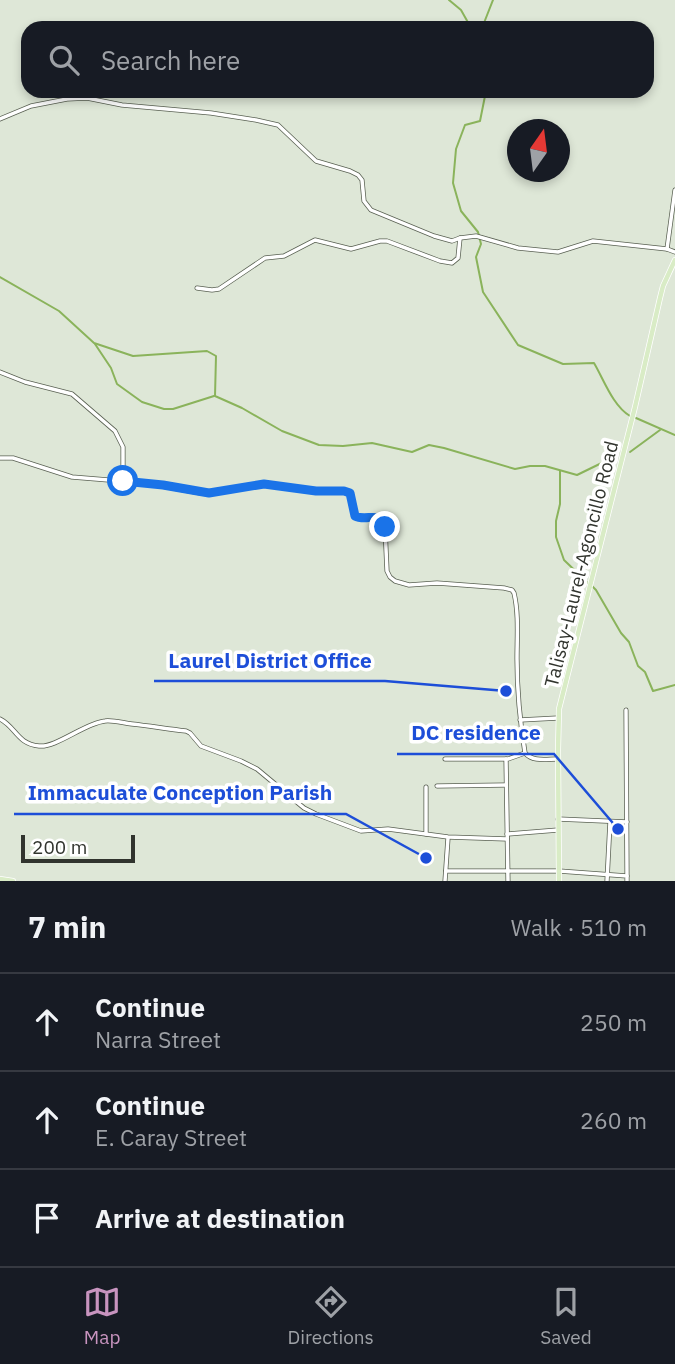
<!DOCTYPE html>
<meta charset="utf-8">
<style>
:root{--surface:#171b24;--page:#20242c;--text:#f1f3f6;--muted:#9ea1a6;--line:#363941;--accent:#c894bf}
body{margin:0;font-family:"IBM Plex Sans",sans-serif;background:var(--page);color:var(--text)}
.compass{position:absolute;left:507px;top:119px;width:63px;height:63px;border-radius:50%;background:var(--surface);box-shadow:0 4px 10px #0003;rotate:14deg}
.scale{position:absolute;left:21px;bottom:18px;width:114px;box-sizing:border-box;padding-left:7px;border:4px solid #31342e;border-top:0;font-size:19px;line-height:24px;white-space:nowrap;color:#31342e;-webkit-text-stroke:5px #fff;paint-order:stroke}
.stop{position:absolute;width:21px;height:21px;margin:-16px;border:5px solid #1a73e8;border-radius:50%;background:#fff}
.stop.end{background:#1a73e8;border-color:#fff;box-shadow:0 2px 7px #0008}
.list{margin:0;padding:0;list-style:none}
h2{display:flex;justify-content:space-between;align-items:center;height:91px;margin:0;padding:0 28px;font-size:30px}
h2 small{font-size:23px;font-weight:400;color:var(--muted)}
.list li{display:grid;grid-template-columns:46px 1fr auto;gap:21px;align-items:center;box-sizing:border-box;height:98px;padding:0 28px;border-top:2px solid var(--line)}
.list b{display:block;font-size:26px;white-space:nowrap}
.list p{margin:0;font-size:23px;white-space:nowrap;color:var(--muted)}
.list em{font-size:23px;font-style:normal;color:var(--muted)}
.icon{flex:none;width:38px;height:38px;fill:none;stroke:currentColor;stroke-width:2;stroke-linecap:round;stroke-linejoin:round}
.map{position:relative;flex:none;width:675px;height:881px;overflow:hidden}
.search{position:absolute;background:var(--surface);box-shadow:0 4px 10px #0003;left:21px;right:21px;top:21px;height:77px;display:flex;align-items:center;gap:18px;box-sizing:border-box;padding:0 24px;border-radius:21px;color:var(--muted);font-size:26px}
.sheet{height:385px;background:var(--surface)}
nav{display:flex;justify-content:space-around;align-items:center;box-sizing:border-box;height:98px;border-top:2px solid var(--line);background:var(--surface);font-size:19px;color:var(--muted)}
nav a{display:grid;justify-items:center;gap:4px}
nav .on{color:var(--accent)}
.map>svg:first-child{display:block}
</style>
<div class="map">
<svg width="675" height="881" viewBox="0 0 675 881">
<rect width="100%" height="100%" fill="#dee7d7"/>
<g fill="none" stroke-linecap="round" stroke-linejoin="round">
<g stroke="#8ab35b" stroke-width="2">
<polyline points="449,0 461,10 470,26 474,28"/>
<polyline points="482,28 493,0"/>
<path d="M486 91 480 121 465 125 456 149 453 183 461 211 478 232 481 244 476 257 483 292 518 345 563 364 594 363C604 380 613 406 630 416"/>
<polyline points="0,277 59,311 94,343 133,356 207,351 216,356 215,396 242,408 282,431 319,445 343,446 372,443 412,452 429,445 444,448 515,469 530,466 545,466 577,475 616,456"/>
<polyline points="95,344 111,368 117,384 142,402 164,409 173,409 214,396"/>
<polyline points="636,418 675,435"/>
<polyline points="630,452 660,430"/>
<polyline points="560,471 560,504 556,521 556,537 564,560 588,583"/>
<polyline points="592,586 596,590 621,633 629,642 638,666 645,672 653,691 675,685"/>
</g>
<g stroke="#596052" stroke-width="5">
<g id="minor">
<polyline points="0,119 31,106 67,99 87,98 122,105 211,113 256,120 278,125 316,161 350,171 358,175 362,180 364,201 371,210 434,236 452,241 460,238 476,236 518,248 558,252 593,241 667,249 675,252"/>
<polyline points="667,249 675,190"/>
<polyline points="197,288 212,290 219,289 265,258 284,256 315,240 351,249 380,241 387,241 440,261 452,263 458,258 460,238"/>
<polyline points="0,372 25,382 72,394 115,431 123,447 123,481"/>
<path d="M0 458H13L72 477 145 483 200 493 219 492 264 484 316 491 344 490 350 493 355 516C364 521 374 514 383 519L385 527 387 571 390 577 395 581 409 585 437 583 504 588 512 590 514 593C519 614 517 637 517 659 517 690 520 722 525 753 533 762 546 759 558 759"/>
<polyline points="626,710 627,876"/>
<path d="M0 719C16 727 17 744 39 746 56 748 85 723 105 721 113 720 123 723 132 724 150 726 168 729 186 731L190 733 201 746 241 761 257 769 304 808 316 814 361 831 388 829 448 837 507 839"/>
<polyline points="520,720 558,718"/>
<polyline points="445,759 508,759 525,753"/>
<polyline points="506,759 508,881"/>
<polyline points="437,786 506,785"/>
<polyline points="558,819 627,822"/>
<polyline points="426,834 426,787"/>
<polyline points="507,834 558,830"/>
<polyline points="446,871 559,871 627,876 627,881"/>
<polyline points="445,881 448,838"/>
<polyline points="607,881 610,822"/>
</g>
</g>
<g stroke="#fff" stroke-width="6">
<g id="major">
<polyline points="0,879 13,881"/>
<polyline points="559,881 558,750 559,709 635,407 660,298 663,286 675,260"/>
</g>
</g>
<use href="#minor" stroke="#fff" stroke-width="3.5"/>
<use href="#major" stroke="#d9ecc6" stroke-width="4.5"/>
</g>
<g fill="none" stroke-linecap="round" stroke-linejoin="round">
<path stroke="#1a73e8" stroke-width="9" d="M123 481 163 485 209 493 264 484 316 491H344L350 493 355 516C366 522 381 510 385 527"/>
</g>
<g text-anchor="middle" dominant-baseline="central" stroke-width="7" stroke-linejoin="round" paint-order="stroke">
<g font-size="19" fill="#31342e" stroke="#fff">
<text transform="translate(581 564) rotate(-76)">Talisay-Laurel-Agoncillo Road</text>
</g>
</g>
<path fill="none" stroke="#1d4ed8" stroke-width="2.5" d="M506 691L385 681H154M618 829L554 754H397M426 858L346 814H14"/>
<g fill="#1d4ed8" stroke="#fff" stroke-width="2.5">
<circle cx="506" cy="691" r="7"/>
<circle cx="618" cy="829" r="7"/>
<circle cx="426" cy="858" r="7"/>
</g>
<g font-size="21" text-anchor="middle" font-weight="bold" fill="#1d4ed8" stroke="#fff" stroke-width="7" stroke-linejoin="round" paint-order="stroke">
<text x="270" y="668">Laurel District Office</text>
<text x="476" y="740">DC residence</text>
<text x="180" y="800">Immaculate Conception Parish</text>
</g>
</svg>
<svg class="compass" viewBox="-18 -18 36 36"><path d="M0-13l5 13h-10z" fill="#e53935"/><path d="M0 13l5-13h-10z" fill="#9ea1a6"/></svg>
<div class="scale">200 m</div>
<div class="stop" style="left:123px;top:481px"></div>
<div class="stop end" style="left:385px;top:527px"></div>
<div class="search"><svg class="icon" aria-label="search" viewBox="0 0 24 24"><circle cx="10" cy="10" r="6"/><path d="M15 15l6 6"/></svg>Search here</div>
</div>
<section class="sheet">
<h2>7 min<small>Walk · 510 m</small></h2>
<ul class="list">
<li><svg class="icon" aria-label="ahead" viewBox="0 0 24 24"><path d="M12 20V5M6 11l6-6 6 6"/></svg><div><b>Continue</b><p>Narra Street</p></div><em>250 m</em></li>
<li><svg class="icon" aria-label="ahead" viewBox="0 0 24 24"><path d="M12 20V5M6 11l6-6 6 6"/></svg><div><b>Continue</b><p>E. Caray Street</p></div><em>260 m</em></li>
<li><svg class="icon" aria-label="arrive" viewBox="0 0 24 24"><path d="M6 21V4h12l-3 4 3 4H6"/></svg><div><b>Arrive at destination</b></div></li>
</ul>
</section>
<nav>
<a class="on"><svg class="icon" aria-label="map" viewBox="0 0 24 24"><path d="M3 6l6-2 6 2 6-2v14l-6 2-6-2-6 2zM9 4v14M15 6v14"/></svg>Map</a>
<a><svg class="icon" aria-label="directions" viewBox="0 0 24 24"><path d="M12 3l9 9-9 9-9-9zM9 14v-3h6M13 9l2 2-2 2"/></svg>Directions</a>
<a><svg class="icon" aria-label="saved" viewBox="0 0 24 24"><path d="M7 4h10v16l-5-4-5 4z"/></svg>Saved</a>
</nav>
